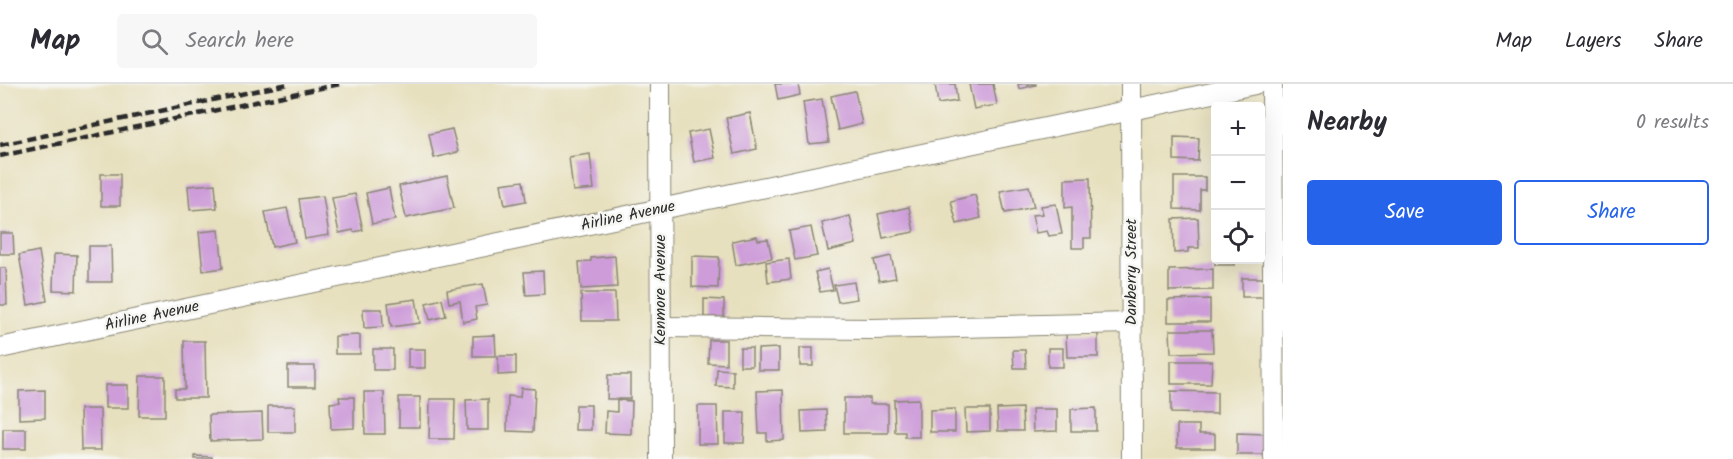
<!DOCTYPE html>
<meta charset="utf-8">
<style>
:root{--surface:#fff;--page:#f7f7f7;--text:#2b2b33;--muted:#7c7c81;--line:#e1e1e2;--accent:#2563eb}
body{margin:0;font-family:Kalam,sans-serif;background:var(--page);color:var(--text)}
.controls{position:absolute;right:18px;top:18px;display:grid;overflow:hidden;border-radius:6px;box-shadow:0 6px 24px #0002}
.controls button{width:54px;height:54px;display:grid;place-items:center;padding:0;border:0;border-bottom:2px solid var(--line);background:var(--surface);color:var(--text);font:30px sans-serif}
.list{margin:0;padding:0;list-style:none}
h2{display:flex;justify-content:space-between;align-items:center;height:78px;margin:0;padding:0 24px;font-size:26px}
h2 small{font-size:20px;font-weight:400;color:var(--muted)}
.actions{display:flex;gap:12px;padding:18px 24px}
.actions a{flex:1;padding:14px 0;border:2px solid var(--accent);border-radius:6px;text-align:center;font-size:21px;color:var(--accent)}
.actions .main{background:var(--accent);color:#fff}
.icon{flex:none;width:33px;height:33px;fill:none;stroke:currentColor;stroke-width:2;stroke-linecap:round;stroke-linejoin:round}
.map{position:relative;flex:none;width:1283px;height:375px;overflow:hidden}
header{display:flex;align-items:center;gap:36px;box-sizing:border-box;height:84px;padding:0 30px;background:var(--surface);border-bottom:2px solid var(--line)}
header strong{font-size:28px}
nav{display:flex;gap:33px;margin-inline-start:auto;font-size:21px}
.search{width:420px;height:54px;background:var(--page);display:flex;align-items:center;gap:15px;box-sizing:border-box;padding:0 21px;border-radius:6px;color:var(--muted);font-size:22px}
main{display:flex}
aside{flex:1;background:var(--surface)}
.map>svg:first-child{display:block}
</style>
<header>
<strong>Map</strong>
<div class="search"><svg class="icon" aria-label="search" viewBox="0 0 24 24"><circle cx="10" cy="10" r="6"/><path d="M15 15l6 6"/></svg>Search here</div>
<nav><a>Map</a><a>Layers</a><a>Share</a></nav>
</header>
<main>
<div class="map">
<svg width="1283" height="375" viewBox="0 0 1283 375">
<rect width="100%" height="100%" fill="#f6f6f2"/>
<filter id="ink" filterUnits="userSpaceOnUse"><feTurbulence type="fractalNoise" baseFrequency=".0167" numOctaves="2"/><feDisplacementMap in="SourceGraphic" scale="12" xChannelSelector="R" yChannelSelector="G"/><feConvolveMatrix kernelMatrix="1 2 1 2 8 2 1 2 1" color-interpolation-filters="sRGB"/></filter>
<filter id="wash" filterUnits="userSpaceOnUse"><feTurbulence type="fractalNoise" baseFrequency=".008" numOctaves="4" result="noise"/><feDisplacementMap in="SourceGraphic" scale="24" xChannelSelector="R" yChannelSelector="G"/><feGaussianBlur stdDeviation="1.35" result="paint"/><feColorMatrix in="noise" values="0 0 0 0 0 0 0 0 0 0 0 0 0 0 0 0 0 1.4 0 .05"/><feComposite in="paint" operator="in"/></filter>
<g filter="url(#wash)">
<rect width="100%" height="100%" fill="#e7e0be"/>
<g id="blocks">
<g fill="#cd9cd9">
<polygon points="775,0 798,0 800,11 778,16"/>
<polygon points="935,0 955,0 957,17 938,20"/>
<polygon points="969,0 993,0 997,21 974,25"/>
<polygon points="1018,0 1036,0 1036,1 1019,5"/>
<polygon points="855,7 862,40 838,46 831,12"/>
<polygon points="822,15 829,58 809,60 803,18"/>
<polygon points="750,29 757,65 734,70 726,34"/>
<polygon points="452,45 458,68 434,74 429,50"/>
<polygon points="709,45 715,74 694,78 688,49"/>
<polygon points="1174,53 1199,54 1198,77 1174,76"/>
<polygon points="590,70 594,105 573,107 569,73"/>
<rect x="101" y="90" width="19" height="32"/>
<polygon points="447,92 454,124 406,134 399,102"/>
<polygon points="1174,93 1205,93 1205,106 1200,106 1200,126 1174,125"/>
<polygon points="1090,94 1091,154 1084,154 1084,164 1072,164 1072,123 1065,124 1065,95"/>
<polygon points="523,97 526,117 505,121 501,100"/>
<polygon points="215,100 217,124 190,126 188,102"/>
<polygon points="1029,102 1034,123 1005,129 1000,107"/>
<polygon points="389,104 395,136 372,140 366,109"/>
<polygon points="355,110 363,146 354,148 353,146 339,149 332,114"/>
<polygon points="975,111 981,134 957,140 951,117"/>
<polygon points="323,112 329,151 305,155 299,115"/>
<polygon points="1056,120 1062,150 1049,152 1047,147 1036,149 1032,131 1043,130 1041,122"/>
<polygon points="909,123 914,148 883,154 878,130"/>
<polygon points="287,124 295,158 272,163 265,128"/>
<polygon points="850,132 856,160 828,167 822,139"/>
<polygon points="1198,134 1199,164 1188,164 1188,168 1174,169 1173,135"/>
<polygon points="811,143 817,172 795,176 789,147"/>
<polygon points="219,146 223,184 203,187 199,148"/>
<polygon points="0,149 13,149 14,170 0,170"/>
<polygon points="757,152 758,156 768,155 772,174 736,181 732,157"/>
<polygon points="89,162 111,162 112,198 89,198"/>
<polygon points="39,167 47,217 28,221 19,171"/>
<polygon points="54,170 77,171 76,207 53,206"/>
<polygon points="615,172 617,203 581,205 579,178 591,177 591,174"/>
<polygon points="692,172 719,173 718,204 692,203"/>
<polygon points="891,172 896,194 879,197 874,176"/>
<polygon points="789,175 791,195 768,198 766,178"/>
<rect x="1215" y="176" width="20" height="5"/>
<polygon points="0,184 6,184 7,221 0,221"/>
<polygon points="828,185 833,206 820,208 815,188"/>
<polygon points="1213,185 1213,206 1169,207 1169,186"/>
<polygon points="543,187 544,210 526,211 524,188"/>
<rect x="1242" y="194" width="21" height="19"/>
<polygon points="854,198 857,215 838,218 834,201"/>
<polygon points="483,200 487,221 475,223 477,235 463,238 460,217 449,219 447,206"/>
<polygon points="581,209 615,209 616,237 582,237"/>
<polygon points="416,215 420,239 391,243 388,219"/>
<polygon points="442,215 446,232 430,236 426,219"/>
<polygon points="704,215 724,216 724,233 704,233"/>
<polygon points="1210,215 1210,238 1168,238 1168,216"/>
<polygon points="363,225 382,225 383,243 364,244"/>
<polygon points="1170,246 1212,246 1213,268 1171,269"/>
<polygon points="1066,250 1098,250 1098,273 1067,273"/>
<polygon points="360,251 360,270 335,270 335,252"/>
<polygon points="495,251 496,272 473,272 473,252"/>
<polygon points="709,256 726,256 726,280 708,279"/>
<polygon points="184,257 205,257 206,314 175,314 175,305 185,305"/>
<rect x="740" y="264" width="12" height="18"/>
<polygon points="779,264 779,286 758,286 758,265"/>
<rect x="800" y="264" width="13" height="18"/>
<rect x="1048" y="264" width="15" height="19"/>
<rect x="373" y="265" width="20" height="21"/>
<rect x="408" y="265" width="17" height="19"/>
<polygon points="1013,266 1025,266 1026,284 1014,284"/>
<polygon points="498,272 516,272 516,290 498,291"/>
<polygon points="1171,277 1212,277 1211,300 1171,300"/>
<rect x="288" y="282" width="27" height="21"/>
<polygon points="717,285 733,286 733,303 716,302"/>
<polygon points="608,291 630,291 630,315 607,315"/>
<polygon points="140,292 165,292 165,332 139,332"/>
<rect x="105" y="301" width="23" height="23"/>
<polygon points="521,304 535,305 533,348 507,347 508,312 520,313"/>
<polygon points="45,306 45,334 19,335 19,307"/>
<polygon points="783,306 784,356 767,357 767,349 759,349 757,307"/>
<polygon points="1171,307 1217,308 1217,330 1171,329"/>
<polygon points="364,308 384,308 385,350 365,350"/>
<polygon points="339,313 354,313 354,344 331,345 330,319 340,318"/>
<rect x="399" y="313" width="21" height="30"/>
<polygon points="844,314 870,314 870,320 888,320 888,349 844,349"/>
<polygon points="430,315 455,315 454,355 429,355"/>
<polygon points="488,315 488,346 467,346 466,316"/>
<polygon points="919,315 919,353 905,353 905,348 895,348 894,316"/>
<polygon points="617,316 632,317 631,350 605,349 606,327 617,328"/>
<polygon points="576,321 591,321 591,346 575,346"/>
<rect x="268" y="322" width="27" height="26"/>
<polygon points="698,322 717,322 718,360 698,360"/>
<polygon points="1022,324 1023,347 998,347 997,325"/>
<polygon points="1096,324 1096,347 1071,347 1071,325"/>
<polygon points="80,325 100,325 101,366 81,366"/>
<polygon points="955,325 955,348 930,348 930,326"/>
<polygon points="965,325 990,325 990,347 966,348"/>
<polygon points="1032,325 1057,325 1057,347 1033,348"/>
<polygon points="826,326 827,348 802,349 801,327"/>
<polygon points="725,328 745,328 744,359 725,359"/>
<polygon points="262,329 263,355 210,357 209,331"/>
<polygon points="1177,341 1199,341 1199,350 1215,350 1215,364 1177,364"/>
<rect x="3" y="345" width="23" height="20"/>
<polygon points="1237,349 1265,350 1265,371 1237,371"/>
<polygon points="195,372 212,373 212,375 195,375"/>
</g>
</g>
</g>
<g filter="url(#ink)">
<use href="#blocks" fill-opacity="0" stroke="#898674" stroke-width="1.5"/>
<g fill="none" stroke-linecap="round" stroke-linejoin="round">
<g stroke="#898674" stroke-width="22">
<g id="minor">
<polyline points="660,0 661,375"/>
<polyline points="1131,0 1132,375"/>
<polyline points="1272,0 1274,375"/>
<polyline points="661,243 873,245 1131,239"/>
<polyline points="0,264 1255,0"/>
</g>
</g>
<use href="#minor" stroke="#fff" stroke-width="20"/>
<g stroke="#2b2b2b" stroke-width="4.5" stroke-dasharray="9 4.5" stroke-linecap="butt">
<polyline points="0,61 288,0"/>
<polyline points="0,72 340,0"/>
</g>
</g>
</g>
<g text-anchor="middle" dominant-baseline="central" stroke-width="5" stroke-linejoin="round" paint-order="stroke">
<g font-size="16" fill="#2b2b2b" stroke="#f6f6f2">
<text transform="translate(628 132) rotate(-12)">Airline Avenue</text>
<text transform="translate(1131 188) rotate(-90)">Danberry Street</text>
<text transform="translate(660 206) rotate(-90)">Kenmore Avenue</text>
<text transform="translate(152 232) rotate(-12)">Airline Avenue</text>
</g>
</g>
</svg>
<div class="controls">
<button>+</button>
<button>−</button>
<button><svg class="icon" aria-label="locate" viewBox="0 0 24 24"><circle cx="12" cy="12" r="6"/><path d="M12 2v4M12 18v4M2 12h4M18 12h4"/></svg></button>
</div>
</div>
<aside>
<h2>Nearby<small>0 results</small></h2>
<ul class="list">
</ul>
<div class="actions"><a class="main">Save</a><a>Share</a></div>
</aside>
</main>
